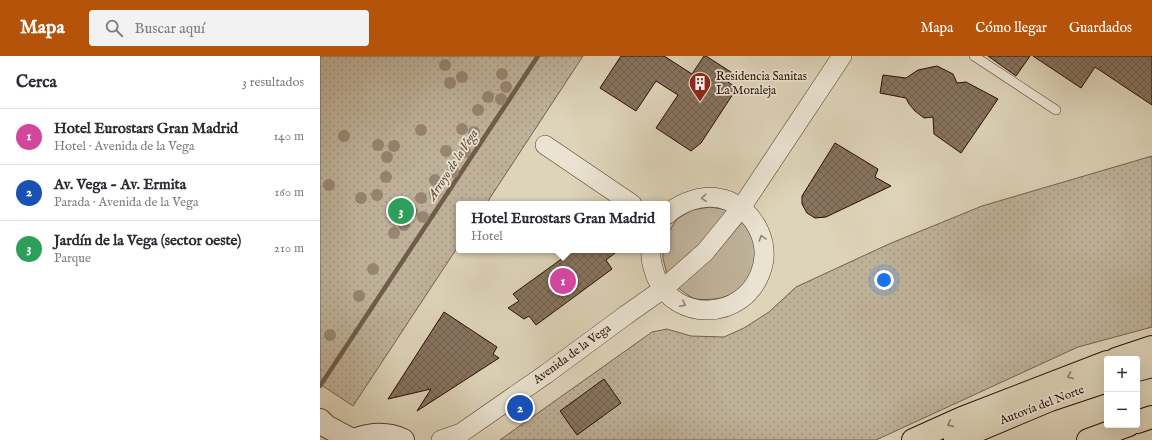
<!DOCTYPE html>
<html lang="es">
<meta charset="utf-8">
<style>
:root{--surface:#fff;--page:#f2f2f3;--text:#2b2b33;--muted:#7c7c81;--line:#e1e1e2;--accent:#b45309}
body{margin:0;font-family:"IM FELL English",serif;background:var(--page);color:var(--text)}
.controls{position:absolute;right:12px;bottom:12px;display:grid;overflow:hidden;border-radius:4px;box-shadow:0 4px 16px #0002}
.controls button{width:36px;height:36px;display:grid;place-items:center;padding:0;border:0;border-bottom:1px solid var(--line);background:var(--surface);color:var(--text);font:20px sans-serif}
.you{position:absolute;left:564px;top:224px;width:14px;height:14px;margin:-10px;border:3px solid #fff;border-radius:50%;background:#1a73e8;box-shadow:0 0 0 6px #1a73e833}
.badge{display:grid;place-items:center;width:26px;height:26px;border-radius:50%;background:var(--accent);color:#fff;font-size:13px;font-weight:700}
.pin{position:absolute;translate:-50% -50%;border:2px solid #fff;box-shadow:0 1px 4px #0006}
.popup{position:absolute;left:136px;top:145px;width:214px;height:52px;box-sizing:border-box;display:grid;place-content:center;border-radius:4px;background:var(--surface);filter:drop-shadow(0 1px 3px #0005);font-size:13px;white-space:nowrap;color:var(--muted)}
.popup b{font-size:15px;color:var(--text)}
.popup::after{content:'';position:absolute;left:50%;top:100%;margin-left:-8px;border:8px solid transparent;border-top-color:var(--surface)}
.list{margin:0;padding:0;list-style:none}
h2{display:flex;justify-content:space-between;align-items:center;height:52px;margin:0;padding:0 16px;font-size:17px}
h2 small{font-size:13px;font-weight:400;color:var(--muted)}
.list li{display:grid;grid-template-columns:26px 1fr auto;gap:12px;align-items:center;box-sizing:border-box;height:56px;padding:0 16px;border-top:1px solid var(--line)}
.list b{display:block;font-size:15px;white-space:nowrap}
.list p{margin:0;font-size:13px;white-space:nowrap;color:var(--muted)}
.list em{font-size:13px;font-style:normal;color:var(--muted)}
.icon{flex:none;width:22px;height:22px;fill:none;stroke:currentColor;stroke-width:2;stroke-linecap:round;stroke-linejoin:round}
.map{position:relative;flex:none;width:832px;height:384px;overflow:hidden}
header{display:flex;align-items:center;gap:24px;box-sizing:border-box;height:56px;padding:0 20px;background:var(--accent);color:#fff}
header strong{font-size:19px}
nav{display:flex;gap:22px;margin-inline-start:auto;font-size:14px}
.search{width:280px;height:36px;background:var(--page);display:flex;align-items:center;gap:10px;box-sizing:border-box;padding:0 14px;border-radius:4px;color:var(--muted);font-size:15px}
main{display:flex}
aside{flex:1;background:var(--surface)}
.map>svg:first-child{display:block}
</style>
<header>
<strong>Mapa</strong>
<div class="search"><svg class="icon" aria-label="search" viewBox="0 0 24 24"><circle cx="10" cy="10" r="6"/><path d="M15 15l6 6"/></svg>Buscar aquí</div>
<nav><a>Mapa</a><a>Cómo llegar</a><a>Guardados</a></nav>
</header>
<main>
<aside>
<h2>Cerca<small>3 resultados</small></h2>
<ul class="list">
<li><span class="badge" style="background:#d1479c">1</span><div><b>Hotel Eurostars Gran Madrid</b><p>Hotel · Avenida de la Vega</p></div><em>140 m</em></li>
<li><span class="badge" style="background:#1a4fb4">2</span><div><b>Av. Vega - Av. Ermita</b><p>Parada · Avenida de la Vega</p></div><em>160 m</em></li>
<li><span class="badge" style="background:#2e9e5b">3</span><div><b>Jardín de la Vega (sector oeste)</b><p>Parque</p></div><em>210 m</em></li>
</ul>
</aside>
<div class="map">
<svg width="832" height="384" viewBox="0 0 832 384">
<defs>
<pattern id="park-dots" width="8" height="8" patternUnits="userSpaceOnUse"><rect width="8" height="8" fill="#bfb29a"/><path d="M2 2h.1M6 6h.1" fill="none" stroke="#a49883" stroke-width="1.8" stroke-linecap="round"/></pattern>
<pattern id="building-cross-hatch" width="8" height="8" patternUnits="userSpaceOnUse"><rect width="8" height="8" fill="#887460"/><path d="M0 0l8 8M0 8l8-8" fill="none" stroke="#6f5e4d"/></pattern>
</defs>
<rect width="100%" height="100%" fill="#ded4b9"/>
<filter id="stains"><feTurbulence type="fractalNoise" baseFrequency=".005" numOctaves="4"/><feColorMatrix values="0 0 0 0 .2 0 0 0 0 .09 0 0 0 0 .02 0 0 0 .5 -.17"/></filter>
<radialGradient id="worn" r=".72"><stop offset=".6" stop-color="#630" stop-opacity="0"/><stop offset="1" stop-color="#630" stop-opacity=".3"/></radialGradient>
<g fill="#bfb29a" stroke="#74604d">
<polygon points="390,151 408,154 382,186 347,218 343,203 343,194 347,194 348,177 357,163 372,154"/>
<path d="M423 165C426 169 430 173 432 178 441 206 431 234 401 242 394 243 380 245 373 242 368 240 363 235 358 232L390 204Z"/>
</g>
<g fill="url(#park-dots)" stroke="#74604d">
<polygon points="0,0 263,0 166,148 139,148 139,189 33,350 0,328"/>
<polygon points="832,100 832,271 758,291 556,384 180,384 332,276 347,273 371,280 404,281 424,272 449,256 476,231 569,188 662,150"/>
</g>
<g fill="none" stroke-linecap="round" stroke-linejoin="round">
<polyline stroke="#715c49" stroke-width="4.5" points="0,330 218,0"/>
</g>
<g fill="url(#building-cross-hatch)" stroke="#2a0d00">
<polygon points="301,0 344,0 372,18 384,0 386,0 414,18 408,26 417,32 381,87 371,95 336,72 358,39 336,25 316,55 280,32"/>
<polygon points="668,0 710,0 696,20"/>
<polygon points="713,0 832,0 832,49 775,11 761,32"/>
<polygon points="617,10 633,18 637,27 646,26 678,43 641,97 614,78 613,61 604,62 595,55 589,48 586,42 560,37 563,19 586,22 598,14"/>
<polygon points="515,87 558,113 555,121 571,130 506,161 495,162 487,157 482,148 482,140"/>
<polygon points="254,194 299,194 286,204 292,213 216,269 209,260 204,263 188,252 199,245 193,238"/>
<polygon points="124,256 177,291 173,298 179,302 97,355 111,333 68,343"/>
<polygon points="284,323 301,347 257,379 240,355"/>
</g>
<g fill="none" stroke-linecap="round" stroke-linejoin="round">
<g stroke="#573f2e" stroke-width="10">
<polyline id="service" points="654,0 736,54"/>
</g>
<g stroke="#573f2e" stroke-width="20">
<g id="minor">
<polyline points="225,89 312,148"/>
<path d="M331 194C330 203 333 213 336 221 356 267 422 264 440 218 452 189 436 157 409 145 395 139 380 141 367 146 360 149 352 153 347 159"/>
<polyline points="121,384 141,377 226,318 306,259 343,233 385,196 421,152 522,0"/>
</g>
</g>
<g stroke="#573f2e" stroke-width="24">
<g id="tertiary">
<polyline points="0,364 6,370 32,384"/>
<path d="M34 384C50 378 66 376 83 384"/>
</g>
</g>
<g stroke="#2a0d00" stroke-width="24">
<g id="motorway">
<polyline points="796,303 832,291"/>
<polyline points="817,314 832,310"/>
<polyline points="817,366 832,361"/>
<polyline points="593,384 642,362 787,306"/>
<polyline points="635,384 730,344 787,325"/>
<polyline points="768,384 809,369"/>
</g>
</g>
<use href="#service" stroke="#eae3d2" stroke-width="9"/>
<use href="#minor" stroke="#eae3d2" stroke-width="19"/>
<use href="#tertiary" stroke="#eae3d2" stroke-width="22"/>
<use href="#motorway" stroke="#ded4b9" stroke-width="22"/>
</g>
<g fill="#988671">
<circle cx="125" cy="9" r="6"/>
<circle cx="182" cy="18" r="6"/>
<circle cx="142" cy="21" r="6"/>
<circle cx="130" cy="27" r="6"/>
<circle cx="186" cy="31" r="6"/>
<circle cx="168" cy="41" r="6"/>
<circle cx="181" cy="43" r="6"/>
<circle cx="158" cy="54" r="6"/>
<circle cx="142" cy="73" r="6"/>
<circle cx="101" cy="74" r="6"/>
<circle cx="154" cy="76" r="6"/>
<circle cx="24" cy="80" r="6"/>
<circle cx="58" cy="89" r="6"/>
<circle cx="74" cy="90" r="6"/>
<circle cx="126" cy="95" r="6"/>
<circle cx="145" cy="96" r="6"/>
<circle cx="67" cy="101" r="6"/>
<circle cx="133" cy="116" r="6"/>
<circle cx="66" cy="121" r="6"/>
<circle cx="115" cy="124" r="6"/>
<circle cx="9" cy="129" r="6"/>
<circle cx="115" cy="137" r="6"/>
<circle cx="57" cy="139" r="6"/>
<circle cx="41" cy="142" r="6"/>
<circle cx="101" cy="142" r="6"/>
<circle cx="92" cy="156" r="6"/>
<circle cx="103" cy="161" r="6"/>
<circle cx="84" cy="169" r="6"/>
<circle cx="74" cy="177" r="6"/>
<circle cx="53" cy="213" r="6"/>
<circle cx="39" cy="240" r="6"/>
<circle cx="10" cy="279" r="6"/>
</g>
<defs><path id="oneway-chevron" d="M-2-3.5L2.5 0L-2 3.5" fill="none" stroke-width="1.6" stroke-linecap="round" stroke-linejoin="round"/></defs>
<g stroke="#948374">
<use href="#oneway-chevron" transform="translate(384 142) rotate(175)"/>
<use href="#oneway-chevron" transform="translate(442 182) rotate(-107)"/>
<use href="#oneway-chevron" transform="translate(363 248) rotate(26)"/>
</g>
<g stroke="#8d7a66">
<use href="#oneway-chevron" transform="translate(750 320) rotate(159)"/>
<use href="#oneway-chevron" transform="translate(630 368) rotate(156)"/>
</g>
<defs>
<g id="building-pin" transform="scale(1.15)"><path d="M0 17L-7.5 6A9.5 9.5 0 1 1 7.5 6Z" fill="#8f2418" stroke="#eae3d2"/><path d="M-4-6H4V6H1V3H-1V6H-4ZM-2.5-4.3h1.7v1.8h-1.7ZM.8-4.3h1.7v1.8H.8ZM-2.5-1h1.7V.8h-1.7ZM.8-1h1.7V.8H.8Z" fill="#fff"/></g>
</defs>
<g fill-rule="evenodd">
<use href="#building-pin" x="380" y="27"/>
</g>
<g text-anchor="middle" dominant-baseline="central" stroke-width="3.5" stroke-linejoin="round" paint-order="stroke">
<g font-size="12" fill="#2a0d00" stroke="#eae3d2" text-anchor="start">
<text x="396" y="20">Residencia Sanitas<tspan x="396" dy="14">La Moraleja</tspan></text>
</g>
<g font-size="12" fill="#2a0d00" stroke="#eae3d2">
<text transform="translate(252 298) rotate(-36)">Avenida de la Vega</text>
<text transform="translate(722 349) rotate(-21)">Autovía del Norte</text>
</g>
<g font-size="13" font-style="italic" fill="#604837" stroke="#eae3d2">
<text transform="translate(133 109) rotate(-57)">Arroyo de la Vega</text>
</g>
</g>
<rect width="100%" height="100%" filter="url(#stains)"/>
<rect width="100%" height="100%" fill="url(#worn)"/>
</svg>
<div class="controls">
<button>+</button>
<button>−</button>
</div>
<div class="you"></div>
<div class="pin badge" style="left:243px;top:225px;background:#d1479c">1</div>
<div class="popup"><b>Hotel Eurostars Gran Madrid</b>Hotel</div>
<div class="pin badge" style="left:200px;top:352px;background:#1a4fb4">2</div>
<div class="pin badge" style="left:81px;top:155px;background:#2e9e5b">3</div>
</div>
</main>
